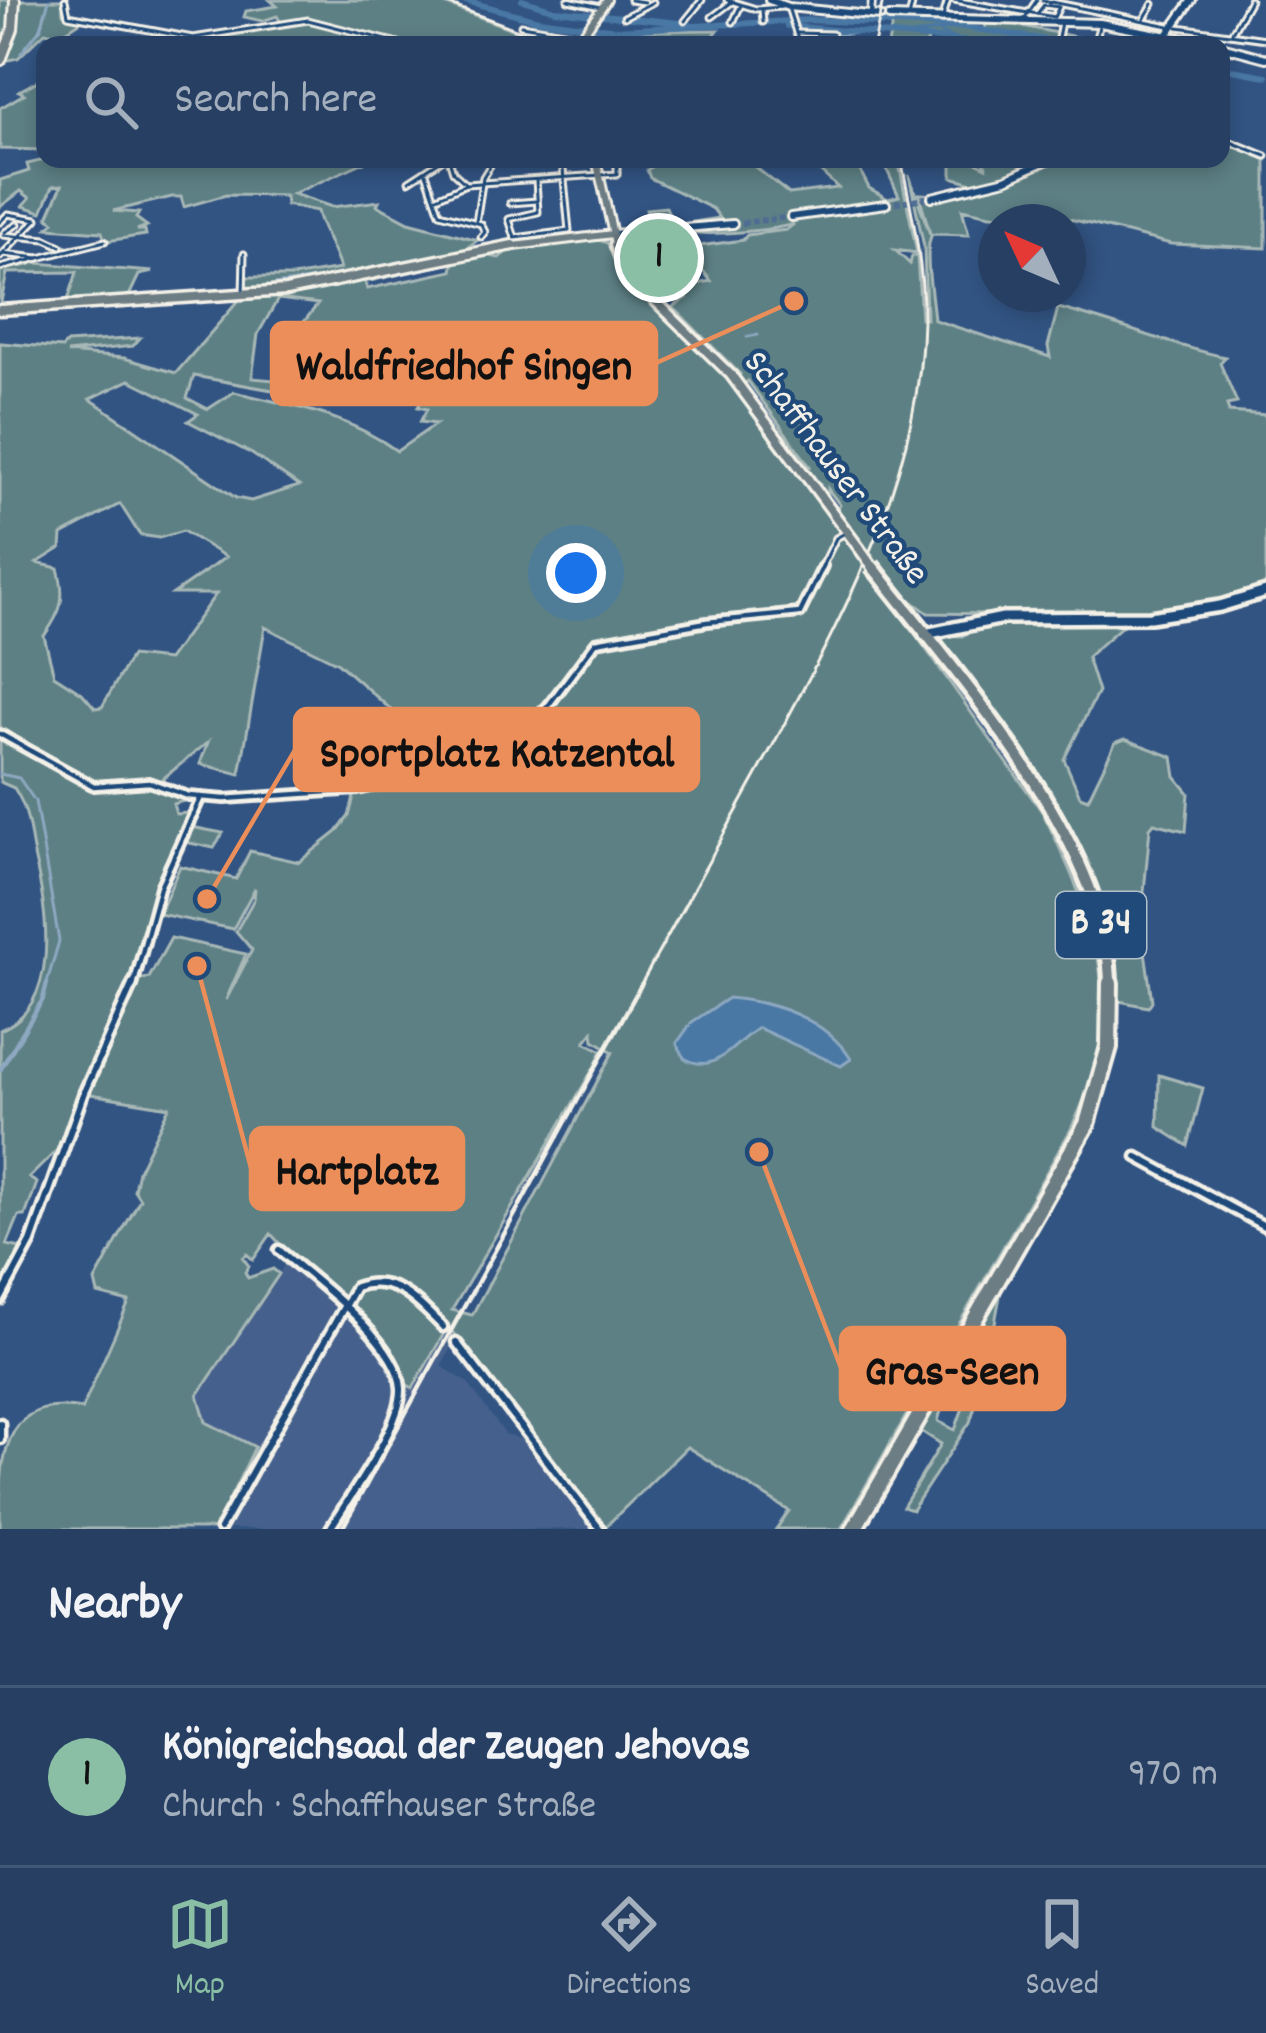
<!DOCTYPE html>
<meta charset="utf-8">
<style>
:root{--surface:#263f62;--page:#324a6b;--text:#f1f3f6;--muted:#a4afbe;--line:#425877;--accent:#8abfa5}
body{margin:0;font-family:Dekko,sans-serif;background:var(--page);color:var(--text)}
.compass{position:absolute;left:978px;top:204px;width:108px;height:108px;border-radius:50%;background:var(--surface);box-shadow:0 6px 18px #0003;rotate:314deg}
.you{position:absolute;left:576px;top:573px;width:42px;height:42px;margin:-30px;border:9px solid #fff;border-radius:50%;background:#1a73e8;box-shadow:0 0 0 18px #1a73e833}
.badge{display:grid;place-items:center;width:78px;height:78px;border-radius:50%;background:var(--accent);color:#111;font-size:39px;font-weight:700}
.pin{position:absolute;translate:-50% -50%;border:6px solid #fff;box-shadow:0 3px 12px #0006}
.list{margin:0;padding:0;list-style:none}
h2{display:flex;justify-content:space-between;align-items:center;height:156px;margin:0;padding:0 48px;font-size:51px}
h2 small{font-size:39px;font-weight:400;color:var(--muted)}
.list li{display:grid;grid-template-columns:78px 1fr auto;gap:36px;align-items:center;box-sizing:border-box;height:180px;padding:0 48px;border-top:3px solid var(--line)}
.list b{display:block;font-size:45px;white-space:nowrap}
.list p{margin:0;font-size:39px;white-space:nowrap;color:var(--muted)}
.list em{font-size:39px;font-style:normal;color:var(--muted)}
.icon{flex:none;width:66px;height:66px;fill:none;stroke:currentColor;stroke-width:2;stroke-linecap:round;stroke-linejoin:round}
.map{position:relative;flex:none;width:1266px;height:1529px;overflow:hidden}
.search{position:absolute;background:var(--surface);box-shadow:0 6px 18px #0003;left:36px;right:36px;top:36px;height:132px;display:flex;align-items:center;gap:30px;box-sizing:border-box;padding:0 42px;border-radius:24px;color:var(--muted);font-size:45px}
.sheet{height:336px;background:var(--surface)}
nav{display:flex;justify-content:space-around;align-items:center;box-sizing:border-box;height:168px;border-top:3px solid var(--line);background:var(--surface);font-size:33px;color:var(--muted)}
nav a{display:grid;justify-items:center;gap:6px}
nav .on{color:var(--accent)}
.map>svg:first-child{display:block}
</style>
<div class="map">
<svg width="1266" height="1529" viewBox="0 0 1266 1529">
<rect width="100%" height="100%" fill="#325483"/>
<filter id="ink" filterUnits="userSpaceOnUse"><feTurbulence type="fractalNoise" baseFrequency=".00833" numOctaves="2"/><feDisplacementMap in="SourceGraphic" scale="24" xChannelSelector="R" yChannelSelector="G"/><feConvolveMatrix kernelMatrix="1 2 1 2 8 2 1 2 1" color-interpolation-filters="sRGB"/></filter>
<g filter="url(#ink)">
<polygon fill="#45608c" points="285,1264 349,1304 412,1388 443,1335 452,1346 441,1366 467,1382 505,1434 527,1441 593,1529 222,1529 264,1452 187,1412"/>
<g fill="#5d8085" stroke="#a8b8b6" stroke-width="3" fill-rule="evenodd">
<polygon points="0,0 62,0 63,13 87,17 60,35 45,32 18,58 0,62"/>
<polygon points="270,0 434,0 555,45 517,45 522,41 509,38 501,45 214,45 227,35 195,37 282,24 277,16 262,21 244,17 246,11 277,6"/>
<polygon points="892,23 985,30 986,24 1012,24 1111,44 1009,45 930,37 926,45 888,45"/>
<polygon points="718,30 707,45 596,45 588,40 598,36 586,32"/>
<polygon points="45,77 45,150 0,149 0,108 24,94 19,91"/>
<path d="M1221 139 1266 157V248L1171 244 1054 215H990L962 209 969 235 932 234C923 251 932 293 934 320L1050 357 1048 346 1058 308C1115 322 1168 345 1225 357L1220 363 1237 403 1227 405 1229 412 1266 415V591L1220 605 1150 616 928 613 910 600 904 602 836 511 840 505 828 489V500L756 403 811 468 748 381 742 386 736 377 740 374 673 307 687 298 678 288 711 281 685 248 743 240 747 235 786 230 794 224C775 230 712 236 690 232 677 230 669 226 654 227L646 209 666 207 674 225 720 218 713 209 650 178 647 170 663 159H745L789 194 838 188 821 172 828 165 822 159H854L869 188 888 199 899 196 882 159H898L917 253 895 250 910 264 912 256H917L921 318 926 319 924 247 909 175 930 234 919 194 935 195 976 184 952 177V159H969L986 167 984 161 972 159H1221Z"/>
<path d="M49 159H371L293 194 332 207 379 201 377 205 409 222 478 240 450 260 451 263 365 282 367 289 452 271 454 260 479 254 499 258 508 251 546 243 597 239 610 244 641 293 718 365 768 428 1043 813C1099 927 1130 1010 1070 1131L841 1529H776L789 1511 687 1447 603 1529 458 1337 447 1328 413 1388 404 1383 349 1304 285 1264 290 1255 271 1234 253 1260 247 1254 243 1258 249 1266 245 1272 248 1278 273 1269 279 1274 198 1395 206 1422 255 1447 215 1529H0C0 1463 0 1394 82 1409L129 1302 98 1294 95 1281 140 1199 134 1190 138 1171 169 1107 84 1093 64 1143 29 1178 37 1183 25 1216H19L7 1245 25 1249 0 1297V1030C62 1005 47 911 35 860 29 833 30 812 14 788L0 782V343L62 348 67 343 140 338 133 346 67 353 124 358 176 373 240 299 316 288 246 290V277H292L340 269C334 248 320 228 317 211L286 205 285 196 226 195 184 207 181 197H172L113 211 139 213 136 218 147 226 137 230H145L146 235 68 247 36 263 153 272 139 275 128 298 67 303 77 272 7 273 0 307V270L29 265 64 247 105 240 102 232 48 228 54 222 48 217 62 185 53 186 42 212 23 206 30 198 21 191 0 207V180L29 171 27 164ZM278 299 318 304 299 328 274 380 252 378 258 334ZM396 324H415L410 342 461 359H446L418 407 427 409 420 422 436 424 397 451C347 415 294 406 234 392L208 409 187 398 194 376 340 402ZM130 380 198 414 188 421 252 454 299 486 251 501 236 498 90 399ZM120 504 140 535 159 538 183 531 226 557 173 594H216L168 660 131 656 102 707 95 708 82 693 54 675 44 636C62 611 66 599 58 568L37 563 61 548 62 535ZM265 627 338 663 395 713 359 777 349 816 337 832 299 862 250 851 236 879 180 866 159 914 233 929 255 888 254 899 236 931 252 950 226 1000 246 954 171 938 149 978 136 980 166 874 180 841 214 848 223 833 186 826 190 813 176 814 173 804 184 801 175 792 127 785 160 781 208 742 200 764 240 774ZM593 1032 594 1040 613 1052 472 1315 452 1310 596 1064 602 1051 585 1042Z"/>
<path d="M1066 621 1124 624 1087 657 1098 692 1064 759 1080 796 1088 799 1115 743 1125 739 1173 757 1176 777 1189 793 1186 831 1154 823 1150 828 1141 923 1152 1001 1148 1007 1119 1001C1108 863 1020 750 940 643L946 635 962 636 988 622Z"/>
<polygon points="1159,1075 1203,1088 1188,1146 1158,1127"/>
<path d="M1000 1296 986 1371 970 1422 912 1510 903 1507 941 1444 921 1431 862 1529H854L977 1325C968 1359 947 1386 938 1421L955 1430 969 1391 986 1307Z"/>
</g>
<path fill="#4978a5" stroke="#8da8c0" stroke-width="3" d="M728 998C774 1002 825 1018 851 1059L841 1066 758 1028C734 1042 716 1077 684 1058L677 1043 692 1022Z"/>
<g fill="none" stroke-linecap="round" stroke-linejoin="round">
<g stroke="#8da8c0" stroke-width="3">
<polyline points="802,39 866,32"/>
<polyline points="21,53 41,28 49,0"/>
<polyline points="274,285 330,277"/>
<polyline points="747,337 758,335"/>
<polyline points="0,774 19,778 35,801 59,941 46,986"/>
</g>
<polyline stroke="#8da8c0" stroke-width="4.5" points="0,1070 43,999 47,983"/>
<g stroke="#4978a5" stroke-width="3">
<polyline points="938,31 962,27"/>
<polyline points="941,33 958,40"/>
<polyline points="913,35 936,31"/>
</g>
<g stroke="#4978a5" stroke-width="6">
<polyline points="462,0 538,20 617,30 810,20 962,27 1081,45"/>
<polyline points="522,0 555,10 689,24"/>
<polyline points="787,26 1009,45"/>
<polyline points="1221,68 1266,76"/>
</g>
<g stroke="#4f6c92" stroke-width="6" stroke-dasharray="6 3" stroke-linecap="butt">
<polyline points="886,204 932,197"/>
<polyline points="733,224 791,217"/>
</g>
<g stroke="#f4f1e8" stroke-width="9">
<g id="minor-far2">
<polyline points="65,0 68,15 193,38 308,20 406,45"/>
<polyline points="568,0 601,7"/>
<polyline points="630,0 644,2"/>
<polyline points="727,0 756,9 782,7"/>
<polyline points="954,0 1028,13"/>
<polyline points="1042,0 1174,27"/>
<polygon points="1044,5 1059,7 1054,17 1037,14"/>
<polyline points="788,7 798,39 813,45"/>
<polyline points="762,9 763,22"/>
<polyline points="1028,12 1037,14"/>
<polyline points="624,17 653,2"/>
<polyline points="712,17 732,2"/>
<polyline points="909,18 913,0"/>
<polyline points="1144,19 1153,4"/>
<polyline points="942,20 948,0"/>
<polyline points="685,21 702,0"/>
<polyline points="733,22 741,5"/>
<polyline points="1022,22 1037,0"/>
<polyline points="521,25 581,35"/>
<polyline points="1178,27 1266,39"/>
<polyline points="796,33 832,34"/>
<polyline points="1231,34 1250,0"/>
<polyline points="1058,38 1061,22"/>
<polyline points="1096,38 1100,23"/>
<polyline points="517,45 524,42"/>
<polyline points="1221,62 1229,48"/>
<polyline points="1221,138 1266,156"/>
<polyline points="449,159 453,172 466,184"/>
<polyline points="514,159 541,159"/>
<polyline points="426,173 440,213 481,224 485,232 481,237"/>
<polyline points="536,180 538,212 509,219 515,238 569,231 562,159"/>
<polyline points="409,181 443,159"/>
<polyline points="437,197 466,184 617,174 617,159"/>
<polyline points="510,203 537,201"/>
<polyline points="0,222 8,214 37,219 0,257"/>
<polyline points="476,222 483,177 494,159"/>
<polyline points="5,232 18,224"/>
<polyline points="3,235 46,239 61,246"/>
<polyline points="3,254 39,258"/>
<polyline points="0,268 105,241"/>
<polyline points="243,295 244,254"/>
<polyline points="821,569 836,538 847,532"/>
</g>
</g>
<g stroke="#f4f1e8" stroke-width="14">
<g id="minor-far1">
<polyline points="0,734 94,786 149,782 188,796 225,799 358,790 448,770 513,740 548,706 596,642 707,622 800,613 823,566"/>
<polyline points="133,986 160,887 201,797"/>
</g>
</g>
<g stroke="#f4f1e8" stroke-width="15">
<g id="minor">
<polyline points="1137,1157 1266,1227"/>
<path d="M279 1250C313 1279 398 1341 401 1388 403 1424 349 1497 330 1529"/>
<polyline points="0,1300 31,1242 84,1092 133,983"/>
<polyline points="456,1342 600,1529"/>
<polyline points="0,1423 0,1439"/>
<path d="M220 1529 355 1287C393 1273 418 1302 443 1327"/>
</g>
</g>
<g stroke="#f4f1e8" stroke-width="10">
<polyline id="tertiary" points="871,14 872,0"/>
</g>
<g stroke="#f4f1e8" stroke-width="12">
<g id="secondary-far1">
<polyline points="769,0 788,7 880,16"/>
<polyline points="889,17 1100,23 1216,45"/>
<polyline points="1160,45 1192,0"/>
<polyline points="1221,46 1266,58"/>
<polyline points="932,197 1006,179 1050,159"/>
<polyline points="791,217 886,204"/>
<polyline points="613,234 733,224"/>
</g>
</g>
<g stroke="#f4f1e8" stroke-width="18">
<polyline id="secondary" points="925,634 1003,618 1150,617 1220,606 1266,592"/>
</g>
<g stroke="#f4f1e8" stroke-width="12">
<g id="primary-far3">
<polyline points="575,45 607,0"/>
<polyline points="596,159 616,248"/>
<polyline points="498,248 613,234"/>
</g>
</g>
<g stroke="#f4f1e8" stroke-width="15">
<g id="primary-far2">
<polyline points="615,245 625,271 731,375 859,548"/>
<polyline points="0,310 286,291 513,245"/>
</g>
</g>
<g stroke="#f4f1e8" stroke-width="20">
<path id="primary-far1" d="M877 572C960 678 1110 846 1110 986"/>
</g>
<g stroke="#f4f1e8" stroke-width="22">
<polyline id="primary" points="854,1529 1087,1124 1109,1047 1110,983"/>
</g>
<g stroke="#f4f1e8" stroke-width="14">
<polyline id="motorway" points="1,60 13,29 15,0"/>
</g>
<use href="#minor-far2" stroke="#1f4a7a" stroke-width="3"/>
<use href="#minor-far1" stroke="#1f4a7a" stroke-width="4.5"/>
<use href="#minor" stroke="#1f4a7a" stroke-width="6"/>
<use href="#tertiary" stroke="#1f4a7a" stroke-width="4.5"/>
<use href="#secondary-far1" stroke="#1f4a7a" stroke-width="6"/>
<use href="#secondary" stroke="#1f4a7a" stroke-width="9"/>
<use href="#primary-far3" stroke="#6d7d84" stroke-width="6"/>
<use href="#primary-far2" stroke="#6d7d84" stroke-width="8"/>
<use href="#primary-far1" stroke="#6d7d84" stroke-width="10"/>
<use href="#primary" stroke="#6d7d84" stroke-width="14"/>
<use href="#motorway" stroke="#6d7d84" stroke-width="8"/>
<g stroke="#f4f1e8" stroke-width="3">
<polyline points="437,0 559,45"/>
<polyline points="874,45 883,0"/>
<path d="M640 986C684 906 728 826 772 747 844 614 920 477 923 321 924 266 912 213 901 159"/>
</g>
<polyline stroke="#f4f1e8" stroke-width="4.5" points="342,1529 642,983"/>
<g stroke="#f4f1e8" stroke-width="15" stroke-linecap="butt">
<polyline id="primary-bridge-far1" points="859,548 874,569"/>
</g>
<g stroke="#f4f1e8" stroke-width="20" stroke-linecap="butt">
<polyline id="primary-bridge" points="872,566 877,572"/>
</g>
<use href="#primary-bridge-far1" stroke="#6d7d84" stroke-width="8"/>
<use href="#primary-bridge" stroke="#6d7d84" stroke-width="10"/>
</g>
</g>
<g text-anchor="middle" dominant-baseline="central" stroke-width="9" stroke-linejoin="round" paint-order="stroke">
<g font-size="36" fill="#f4f1e8" stroke="#1f4a7a">
<text transform="translate(834 469) rotate(53)">Schaffhauser Straße</text>
</g>
<rect fill="#1f4a7a" stroke="#b4bfc7" stroke-width="3" x="1056" y="892" width="90" height="66" rx="9"/>
<g font-size="39" font-weight="bold" fill="#f4f1e8">
<text x="1101" y="925">B 34</text>
</g>
</g>
<path fill="none" stroke="#ec8e59" stroke-width="4.5" d="M794 301L656 363M207 899L295 750M197 966L251 1168M759 1152L841 1368"/>
<g fill="#ec8e59" stroke="#1f4a7a" stroke-width="4.5">
<circle cx="794" cy="301" r="12"/>
<circle cx="207" cy="899" r="12"/>
<circle cx="197" cy="966" r="12"/>
<circle cx="759" cy="1152" r="12"/>
</g>
<g fill="#ec8e59" stroke="#ec8e59" stroke-width="4.5">
<rect x="272" y="323" width="384" height="81" rx="12"/>
<rect x="295" y="709" width="403" height="81" rx="12"/>
<rect x="251" y="1128" width="212" height="81" rx="12"/>
<rect x="841" y="1328" width="223" height="81" rx="12"/>
</g>
<g font-size="45" text-anchor="middle" font-weight="bold" fill="#111">
<text x="464" y="379">Waldfriedhof Singen</text>
<text x="497" y="766">Sportplatz Katzental</text>
<text x="357" y="1184">Hartplatz</text>
<text x="952" y="1384">Gras-Seen</text>
</g>
</svg>
<svg class="compass" viewBox="-18 -18 36 36"><path d="M0-13l5 13h-10z" fill="#e53935"/><path d="M0 13l5-13h-10z" fill="#a4afbe"/></svg>
<div class="you"></div>
<div class="pin badge" style="left:659px;top:258px">1</div>
<div class="search"><svg class="icon" aria-label="search" viewBox="0 0 24 24"><circle cx="10" cy="10" r="6"/><path d="M15 15l6 6"/></svg>Search here</div>
</div>
<section class="sheet">
<h2>Nearby<small></small></h2>
<ul class="list">
<li><span class="badge">1</span><div><b>Königreichsaal der Zeugen Jehovas</b><p>Church · Schaffhauser Straße</p></div><em>970 m</em></li>
</ul>
</section>
<nav>
<a class="on"><svg class="icon" aria-label="map" viewBox="0 0 24 24"><path d="M3 6l6-2 6 2 6-2v14l-6 2-6-2-6 2zM9 4v14M15 6v14"/></svg>Map</a>
<a><svg class="icon" aria-label="directions" viewBox="0 0 24 24"><path d="M12 3l9 9-9 9-9-9zM9 14v-3h6M13 9l2 2-2 2"/></svg>Directions</a>
<a><svg class="icon" aria-label="saved" viewBox="0 0 24 24"><path d="M7 4h10v16l-5-4-5 4z"/></svg>Saved</a>
</nav>
